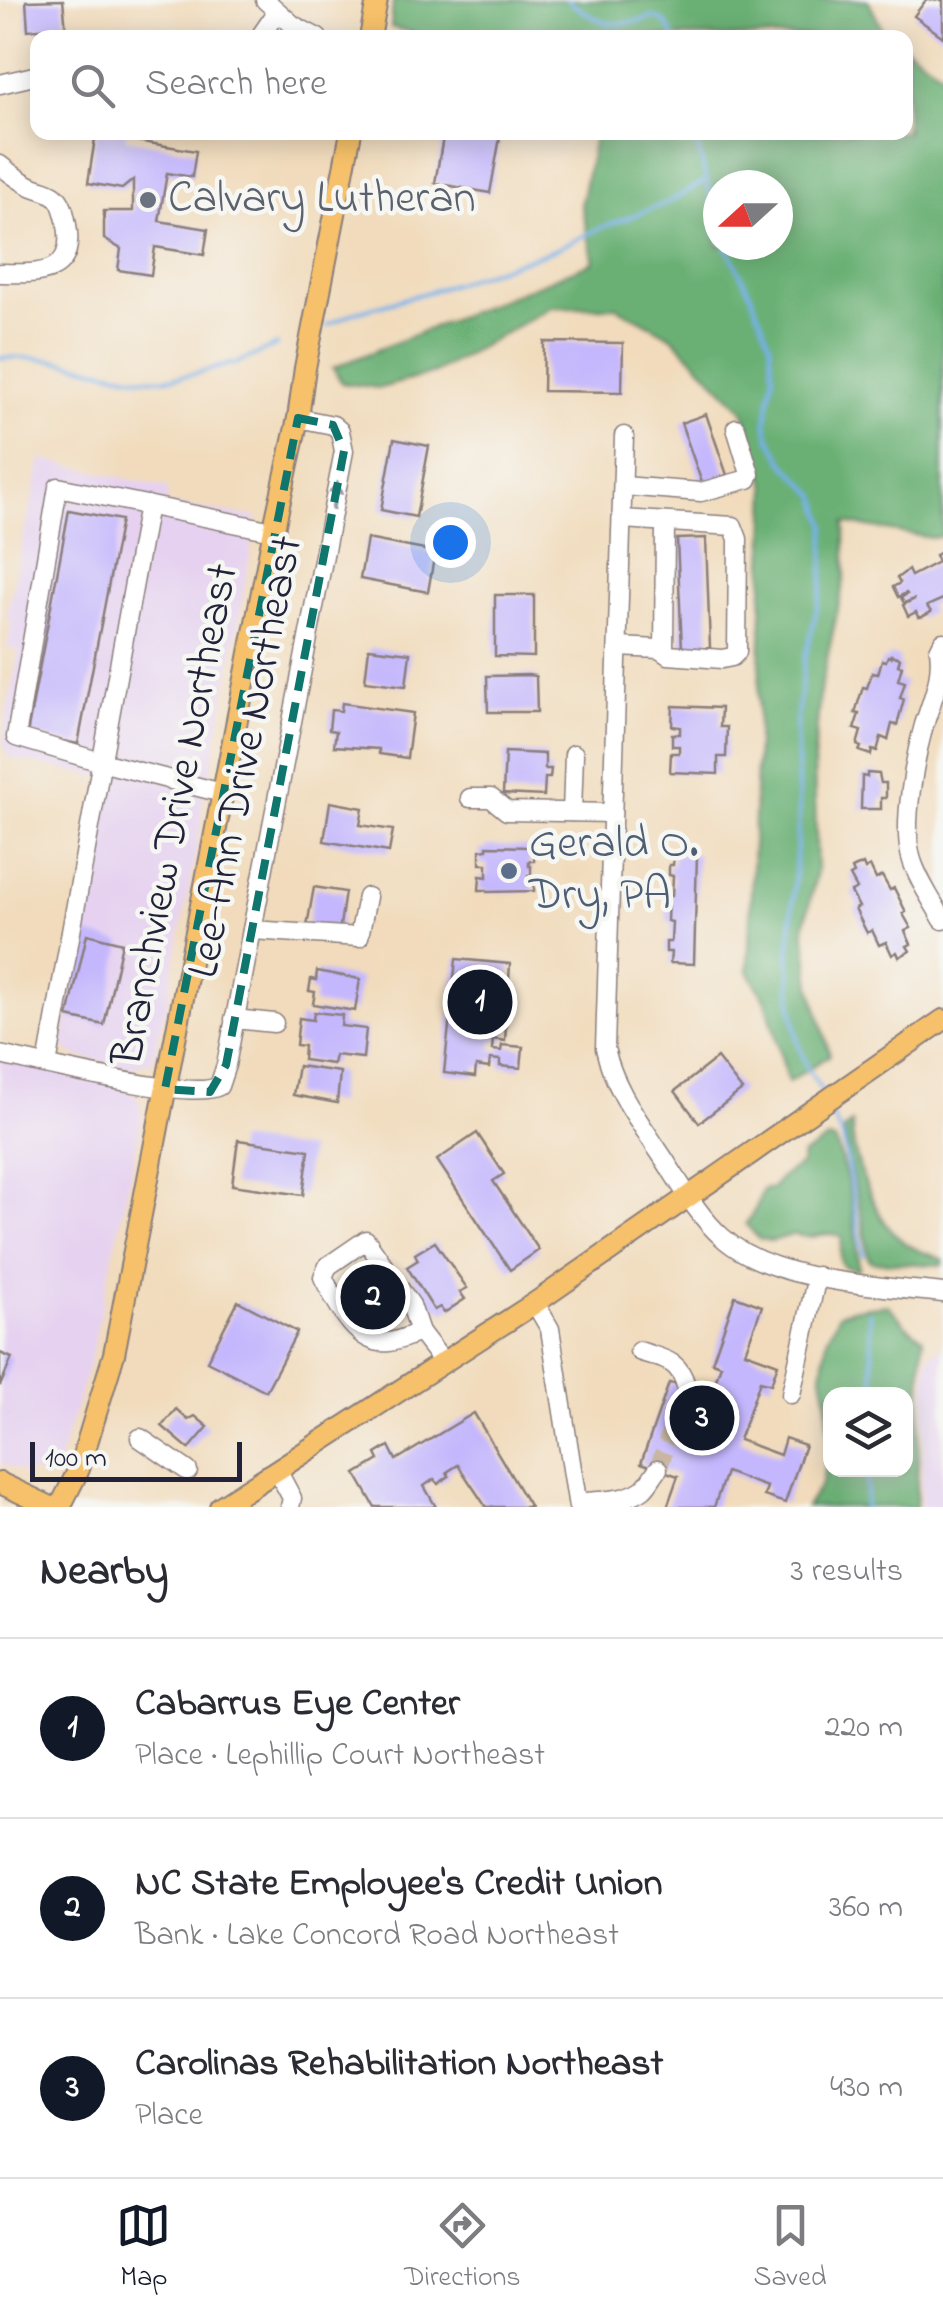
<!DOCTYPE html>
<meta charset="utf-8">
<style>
:root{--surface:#fff;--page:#f2f2f3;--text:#2b2b33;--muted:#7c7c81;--line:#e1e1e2;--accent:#111827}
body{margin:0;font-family:"Indie Flower",sans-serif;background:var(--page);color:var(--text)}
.controls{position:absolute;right:30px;bottom:30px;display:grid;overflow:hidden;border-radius:20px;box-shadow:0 5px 25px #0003}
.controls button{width:90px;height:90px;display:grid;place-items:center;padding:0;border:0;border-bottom:2px solid var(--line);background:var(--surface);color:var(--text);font:50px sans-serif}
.compass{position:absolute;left:703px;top:170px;width:90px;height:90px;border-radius:50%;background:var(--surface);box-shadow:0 5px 25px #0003;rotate:249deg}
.scale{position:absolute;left:30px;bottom:25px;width:212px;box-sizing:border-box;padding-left:10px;border:5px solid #22223b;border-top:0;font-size:28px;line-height:35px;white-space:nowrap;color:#22223b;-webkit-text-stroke:8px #f6f6f2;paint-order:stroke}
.you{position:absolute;left:450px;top:542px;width:35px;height:35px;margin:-25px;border:8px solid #fff;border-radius:50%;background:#1a73e8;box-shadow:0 0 0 15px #1a73e833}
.badge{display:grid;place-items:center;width:65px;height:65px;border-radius:50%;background:var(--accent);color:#fff;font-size:32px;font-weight:700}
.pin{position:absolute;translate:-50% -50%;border:5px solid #fff;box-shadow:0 2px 10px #0006}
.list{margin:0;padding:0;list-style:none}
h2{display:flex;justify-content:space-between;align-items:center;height:130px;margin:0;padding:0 40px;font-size:42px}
h2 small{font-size:32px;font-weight:400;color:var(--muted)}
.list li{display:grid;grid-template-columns:65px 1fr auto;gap:30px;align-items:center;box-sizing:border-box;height:180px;padding:0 40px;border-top:2px solid var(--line)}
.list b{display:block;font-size:38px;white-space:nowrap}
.list p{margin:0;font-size:32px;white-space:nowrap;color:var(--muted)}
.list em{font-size:32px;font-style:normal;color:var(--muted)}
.icon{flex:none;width:55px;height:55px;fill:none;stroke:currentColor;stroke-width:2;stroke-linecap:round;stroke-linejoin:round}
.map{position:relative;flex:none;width:943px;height:1507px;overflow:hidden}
.search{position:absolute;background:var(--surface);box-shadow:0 5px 25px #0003;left:30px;right:30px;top:30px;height:110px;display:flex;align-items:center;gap:25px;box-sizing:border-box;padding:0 35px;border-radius:20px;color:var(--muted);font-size:38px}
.sheet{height:670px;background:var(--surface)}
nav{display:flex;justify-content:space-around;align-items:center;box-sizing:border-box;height:140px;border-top:2px solid var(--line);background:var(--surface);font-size:28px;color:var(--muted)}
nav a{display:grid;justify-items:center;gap:5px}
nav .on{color:var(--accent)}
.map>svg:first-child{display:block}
</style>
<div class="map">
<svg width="943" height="1507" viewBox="0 0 943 1507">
<rect width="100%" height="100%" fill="#f6f6f2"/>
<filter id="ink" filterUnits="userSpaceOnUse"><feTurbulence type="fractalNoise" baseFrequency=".01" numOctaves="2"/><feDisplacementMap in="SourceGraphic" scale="20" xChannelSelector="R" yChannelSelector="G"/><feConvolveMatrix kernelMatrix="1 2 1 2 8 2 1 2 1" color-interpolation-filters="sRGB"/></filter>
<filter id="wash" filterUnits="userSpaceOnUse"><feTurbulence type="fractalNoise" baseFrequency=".0048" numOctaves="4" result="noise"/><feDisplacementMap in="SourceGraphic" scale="40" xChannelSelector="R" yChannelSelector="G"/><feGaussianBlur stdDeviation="2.25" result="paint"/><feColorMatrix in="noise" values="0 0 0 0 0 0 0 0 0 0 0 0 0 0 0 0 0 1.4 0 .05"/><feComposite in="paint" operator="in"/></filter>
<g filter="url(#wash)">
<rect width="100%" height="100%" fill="#f1dbbc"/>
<g fill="#e6d2f0">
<polygon points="41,459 168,488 167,504 257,517 227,687 211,770 202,805 202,820 167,1003 152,1061 130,1068 75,1056 62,1047 106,778 9,758 3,743 7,711 19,651 7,647 12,621 6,617"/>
<polygon points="0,1059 127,1087 139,1100 142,1120 90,1362 58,1464 42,1474 21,1472 0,1463"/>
<polygon points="943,1347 943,1507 920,1507 927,1364 930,1354"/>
</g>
<g fill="#6bb075" stroke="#466958" stroke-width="2.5" fill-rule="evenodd">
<polygon points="393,0 868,0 884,33 890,37 429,37 391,27"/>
<path d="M906 47 943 74V536L932 538 845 523V576L820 691 814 760 817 871 804 927 811 986 830 1055 788 1082 766 1001 748 971 767 488 744 411 672 337 617 307H551L434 373 380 388 342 383 333 368 594 262 581 204 595 133 906 132ZM718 185H778V245H718Z"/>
<path d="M852 1124C851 1156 875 1218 900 1239 911 1249 929 1254 943 1259V1265L872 1262 868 1258C865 1225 856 1194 849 1162 847 1151 847 1141 843 1130Z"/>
<path d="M828 1139 835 1141C851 1180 855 1226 859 1268L857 1270 843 1266 840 1259 842 1237C825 1228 811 1243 795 1234L772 1241 759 1239 746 1224 756 1208 763 1189H772L778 1180 801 1164 803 1155Z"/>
<path d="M888 1305 906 1325 923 1338 916 1507H806L822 1483 829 1441 827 1402 822 1375 827 1339 839 1314 852 1309ZM830 1394H906V1470H830Z"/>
</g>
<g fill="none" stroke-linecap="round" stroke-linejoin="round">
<g stroke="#77b1e8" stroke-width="4">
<path d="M567 0C604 26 609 29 654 17L666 23 674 38"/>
<polyline points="696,132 699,152 718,224"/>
<polyline points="726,245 751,295 770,343 773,375 766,422 769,437 785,464 817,496 826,526 822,588 805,658 796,723 799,816 789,955 792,1006 798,1043 807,1067 822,1092"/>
<polyline points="327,325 356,312 432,291 554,250 598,229 669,202 705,181"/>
<path d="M0 358C51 354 96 372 146 378 174 381 203 372 230 364H235L277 345"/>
<polyline points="830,1110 843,1139 863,1255"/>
<polyline points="869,1312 874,1379 872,1394"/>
<polyline points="865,1507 868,1470"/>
</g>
</g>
<g id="blocks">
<g fill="#c4b7fd">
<polygon points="63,0 67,38 53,38 52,28 28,30 26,1"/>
<polygon points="926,0 943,0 943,37 914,16"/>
<polygon points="96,132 126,132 125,139 196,151 192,177 167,173 159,221 208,229 204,255 155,247 151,275 118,270 121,249 104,239 104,211 133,211 133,180 122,189 88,183"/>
<polygon points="444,132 501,132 490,193 435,183"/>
<polygon points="544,342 623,343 622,392 543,391"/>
<polygon points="706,414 727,475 702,483 681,423"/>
<polygon points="394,439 429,446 416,517 381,510"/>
<polygon points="69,510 121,520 78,744 27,734"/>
<polygon points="706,538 710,648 682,649 677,539"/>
<polygon points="367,539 435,552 428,592 360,579"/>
<polygon points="943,551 943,599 927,606 931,612 922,617 918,617 916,612 908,616 903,605 915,599 904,603 901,598 907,594 906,593 898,597 893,587 900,583 897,578 908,570 911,576 938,562 935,555"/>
<polygon points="495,595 534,595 534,657 495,656"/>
<polygon points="369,648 410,653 406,686 365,681"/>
<polygon points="891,655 900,658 898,665 902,666 898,680 905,682 900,698 904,699 897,725 892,724 888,740 881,737 877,751 872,750 871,755 859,751 861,747 857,745 861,731 854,729 859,714 855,713 863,687 867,688 872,673 878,674 882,660 886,661 888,656 891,657"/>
<polygon points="528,675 536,676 537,712 488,712 487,676"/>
<polygon points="342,703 413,713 407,758 379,754 379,749 334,746 336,731 329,730 331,710 341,711"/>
<polygon points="673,706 721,708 720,727 727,727 726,757 718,757 718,774 670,772 671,753 679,753 679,746 672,746 672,734 680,734 680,727 672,726"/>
<polygon points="505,752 545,754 545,769 551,769 550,778 545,778 544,796 503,794"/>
<polygon points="867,773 879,774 881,783 886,783 886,798 881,798 881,809 861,809 862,776 867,777"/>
<polygon points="330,802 363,808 360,825 393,830 389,852 324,841"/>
<polygon points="487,846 529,847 529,849 535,849 534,861 529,861 529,866 531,866 531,875 528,875 528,879 534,879 534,891 487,892 487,890 479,890 480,876 487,877 487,864 480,864 480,850 487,849"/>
<polygon points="674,854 697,854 694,964 670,963 671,952 666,952 666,942 671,942 672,922 667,921 668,896 672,896 673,876 669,875 669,865 673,865"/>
<polygon points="863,864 865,869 870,866 876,879 882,876 890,890 894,888 906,912 903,914 911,928 905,931 911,944 907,946 910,951 899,957 897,952 892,955 886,942 879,945 872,930 867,933 855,909 859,907 851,892 857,889 850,876 854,874 852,869"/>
<polygon points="314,887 345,892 339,932 307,926"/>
<polygon points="87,934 122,943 104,1025 68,1017"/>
<polygon points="456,959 510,964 505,1041 493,1039 492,1050 501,1051 502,1045 523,1047 521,1068 500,1066 500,1060 490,1059 489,1068 476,1066 475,1077 444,1073"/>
<polygon points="317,971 360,979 355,1011 313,1004 315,992 309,991 311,979 316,980"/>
<polygon points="314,1012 342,1015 341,1026 366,1029 363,1058 335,1055 333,1064 303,1060 304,1046 296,1045 299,1018 313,1020"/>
<polygon points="717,1058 742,1090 699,1123 675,1091"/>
<polygon points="298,1066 340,1072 337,1103 293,1095"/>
<polygon points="477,1133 504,1174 493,1181 539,1250 510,1270 437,1160"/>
<polygon points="238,1140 309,1150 303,1195 232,1185"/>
<polygon points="435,1242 467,1288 460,1292 465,1299 444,1313 440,1307 434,1310 407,1267 418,1260 415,1254"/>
<polygon points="361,1279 371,1292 381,1285 393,1303 367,1319 357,1304 360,1303 349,1287"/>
<polygon points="735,1296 762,1306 745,1352 778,1364 771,1384 760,1381 739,1440 780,1455 785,1438 805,1445 785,1503 764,1496 767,1487 726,1472 714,1507 667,1507 678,1476 641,1463 669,1383 686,1386 710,1397 721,1365 712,1362"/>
<polygon points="238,1301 297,1332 266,1391 207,1361"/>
<polygon points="0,1353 12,1358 0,1386"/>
<polygon points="176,1409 188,1420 195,1416 208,1427 189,1449 162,1426"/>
<polygon points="474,1413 530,1507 486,1507 458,1465 447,1472 449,1476 438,1484 434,1479 424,1486 436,1507 375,1507 356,1474 379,1460 376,1454 389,1446 396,1460"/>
</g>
</g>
</g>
<g filter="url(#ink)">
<use href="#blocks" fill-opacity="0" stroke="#8a7e7c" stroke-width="2.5"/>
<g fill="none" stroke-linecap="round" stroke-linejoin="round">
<polyline stroke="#c8b6a2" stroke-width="18" stroke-dasharray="18 9" stroke-linecap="butt" points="658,1469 686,1386"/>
<g stroke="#8a7e7c" stroke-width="21">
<g id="minor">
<polyline points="265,0 293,25 318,38"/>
<polyline points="259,38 277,12"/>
<polyline points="0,84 38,75"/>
<path d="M0 165C10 173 21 182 33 187 40 190 49 191 55 196 63 202 65 215 67 225 76 276 38 274 0 273"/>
<path d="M624 436 605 1048C613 1086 637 1118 658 1150 678 1179 696 1214 722 1237 771 1282 879 1286 943 1293"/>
<polyline points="623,486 701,492 748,479 750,474 736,428"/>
<path d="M943 642 939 650C943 676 932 700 924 725 915 757 902 825 911 857 917 879 932 900 943 920"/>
<polyline points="618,647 659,649 668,655 722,659 732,657 737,652 738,539 733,526 622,519"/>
<polyline points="664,652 665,522"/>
<polyline points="222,793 101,762 16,737 58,487 273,531"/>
<polyline points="470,798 491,798 507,811 612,813"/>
<polyline points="572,812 574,754"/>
<polyline points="252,930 359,937 367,897"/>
<polyline points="234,1019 274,1023"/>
<path d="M0 1055C39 1063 192 1102 219 1086L226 1065 344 451 340 431 333 425 298 418"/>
<polyline points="47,1065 148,505"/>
<path d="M366 1240 411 1305 420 1332C411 1335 399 1341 389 1342 356 1346 336 1302 323 1277L328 1266Z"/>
<polyline points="535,1303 550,1329 578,1507"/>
<polyline points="420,1332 443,1362"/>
<path d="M639 1351C664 1360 679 1359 686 1386"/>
<polyline points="791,1394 817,1276"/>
<polyline points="140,1438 188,1471"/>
<polyline points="277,1470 292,1498 290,1507"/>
<path d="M578 1503C597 1500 626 1502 643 1489 649 1484 653 1475 658 1469"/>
</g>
</g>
<g stroke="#8a7e7c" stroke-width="24">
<g id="major">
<polyline points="370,38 377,0"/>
<polyline points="0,1483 51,1507"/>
<polyline points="60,1507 79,1469 114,1354 276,519 298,418 305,368 351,132"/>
<polyline points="220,1507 535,1303 943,1020"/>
</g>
</g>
<use href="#minor" stroke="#fff" stroke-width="18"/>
<use href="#major" stroke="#f6c16b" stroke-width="20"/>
</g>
<defs><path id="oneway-solid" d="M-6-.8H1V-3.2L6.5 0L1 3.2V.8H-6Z" transform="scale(2.5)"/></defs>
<use fill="#9c9ca7" href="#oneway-solid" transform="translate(335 496) rotate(-79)"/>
</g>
<path fill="none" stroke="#0f766e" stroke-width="8" stroke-dasharray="20 12" stroke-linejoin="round" d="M298 418 333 425 344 451 226 1065 210 1092 165 1089Z"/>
<circle fill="#6b7280" stroke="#f6f6f2" stroke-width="4" cx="148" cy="200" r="10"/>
<circle fill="#5c6f8a" stroke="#f6f6f2" stroke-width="4" cx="509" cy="871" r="10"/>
<g text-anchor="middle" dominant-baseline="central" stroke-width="9" stroke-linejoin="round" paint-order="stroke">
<g font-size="45" fill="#5b616d" stroke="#f6f6f2" text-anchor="start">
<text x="168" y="200">Calvary Lutheran</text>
</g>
<g font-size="45" fill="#22223b" stroke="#f6f6f2">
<text transform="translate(247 757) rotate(-79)">Lee-Ann Drive Northeast</text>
<text transform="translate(177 815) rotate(-79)">Branchview Drive Northeast</text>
</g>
<g font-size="45" fill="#4e5e75" stroke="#f6f6f2" text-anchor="start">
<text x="529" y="845">Gerald O.<tspan x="529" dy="52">Dry, PA</tspan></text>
</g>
</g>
</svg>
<div class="controls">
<button><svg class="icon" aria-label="layers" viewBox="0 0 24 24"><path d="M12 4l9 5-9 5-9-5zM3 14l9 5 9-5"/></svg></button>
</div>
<svg class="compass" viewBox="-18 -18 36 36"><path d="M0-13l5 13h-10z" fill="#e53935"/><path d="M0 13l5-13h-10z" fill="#7c7c81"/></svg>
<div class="scale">100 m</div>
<div class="you"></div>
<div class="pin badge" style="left:480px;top:1002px">1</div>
<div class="pin badge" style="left:373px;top:1297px">2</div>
<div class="pin badge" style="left:702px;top:1418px">3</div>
<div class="search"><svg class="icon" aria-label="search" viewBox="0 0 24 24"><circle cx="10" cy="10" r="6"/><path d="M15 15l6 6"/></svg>Search here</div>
</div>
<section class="sheet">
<h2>Nearby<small>3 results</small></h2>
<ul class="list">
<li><span class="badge">1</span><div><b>Cabarrus Eye Center</b><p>Place · Lephillip Court Northeast</p></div><em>220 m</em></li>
<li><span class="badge">2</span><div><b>NC State Employee's Credit Union</b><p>Bank · Lake Concord Road Northeast</p></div><em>360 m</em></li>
<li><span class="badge">3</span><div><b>Carolinas Rehabilitation Northeast</b><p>Place</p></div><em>430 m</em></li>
</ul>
</section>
<nav>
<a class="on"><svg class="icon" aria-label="map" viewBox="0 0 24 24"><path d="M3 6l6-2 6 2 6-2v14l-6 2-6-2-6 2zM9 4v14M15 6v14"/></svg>Map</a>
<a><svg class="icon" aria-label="directions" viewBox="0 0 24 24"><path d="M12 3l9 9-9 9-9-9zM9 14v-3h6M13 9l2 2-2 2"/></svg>Directions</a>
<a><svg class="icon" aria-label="saved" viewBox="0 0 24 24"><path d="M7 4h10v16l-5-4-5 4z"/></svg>Saved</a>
</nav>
